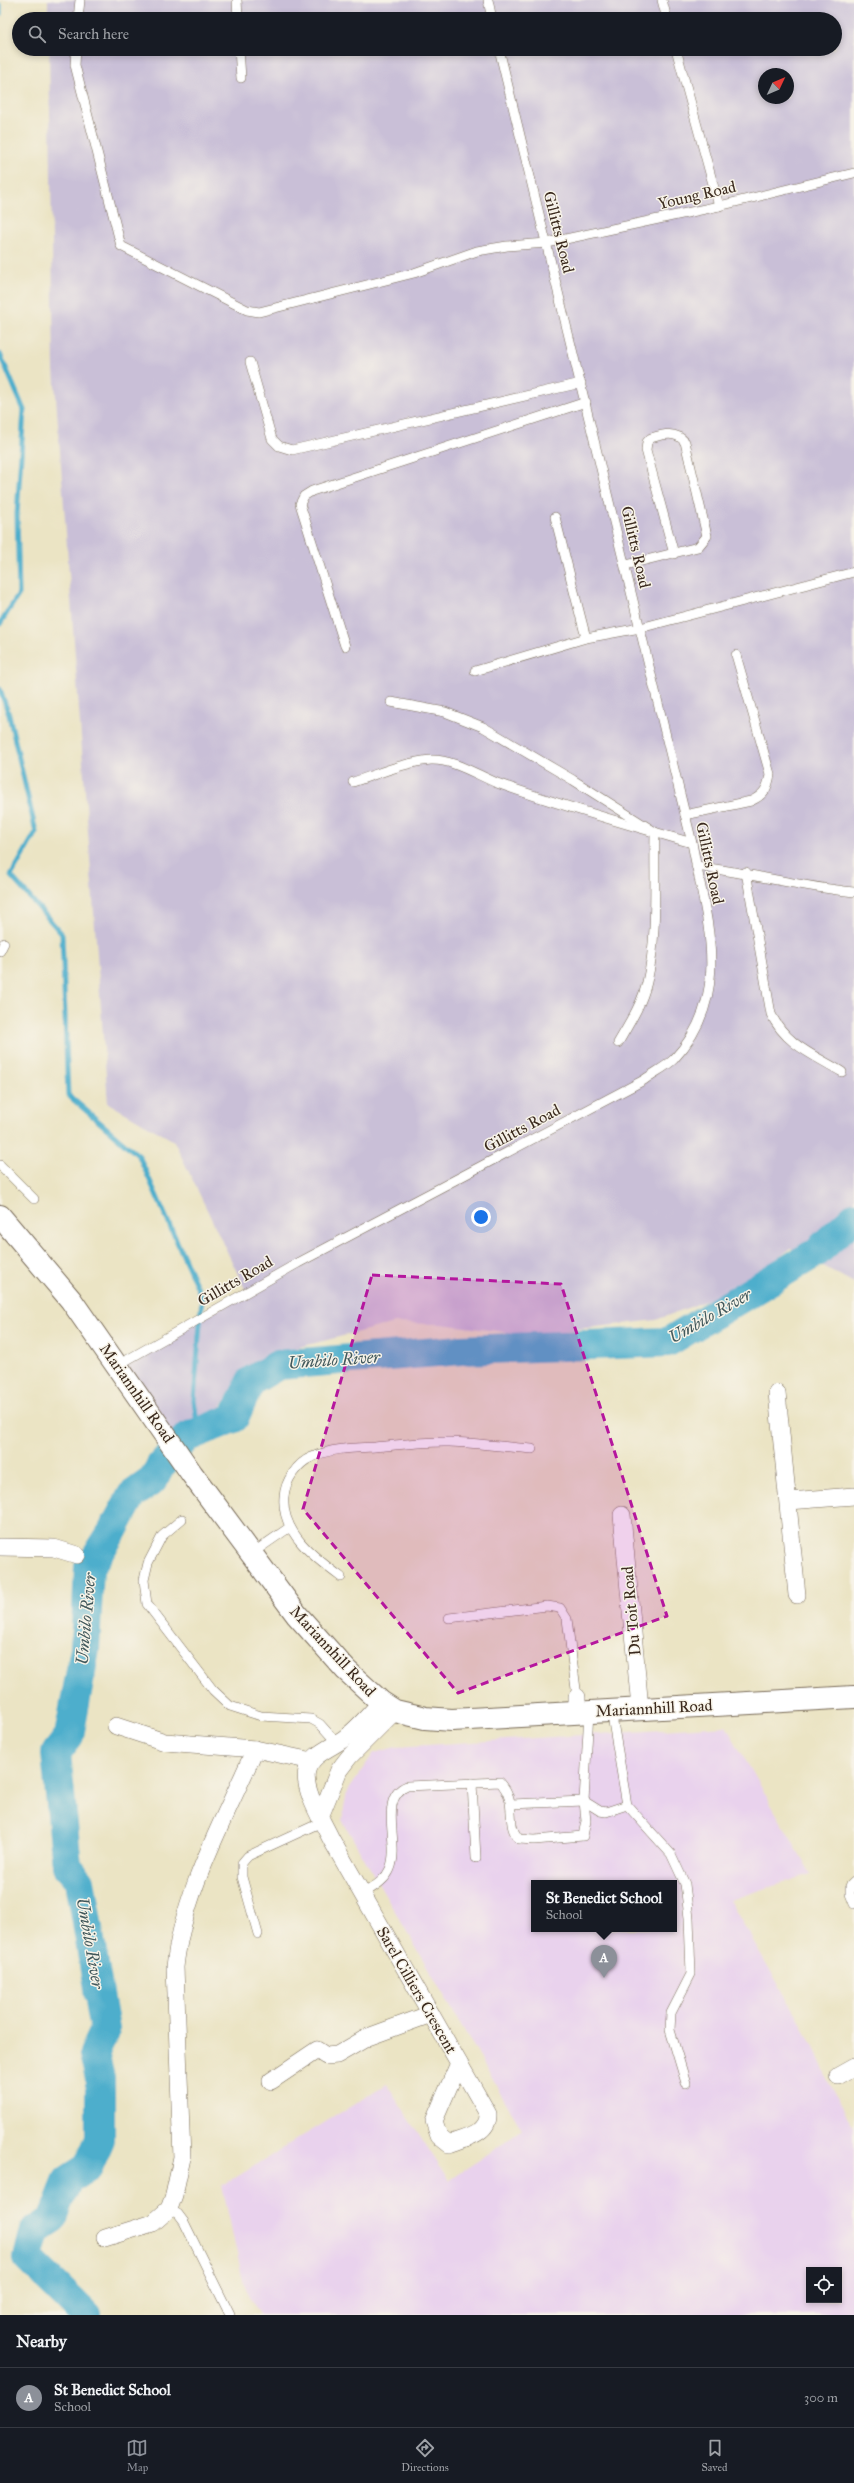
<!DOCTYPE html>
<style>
:root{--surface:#171b24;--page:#20242c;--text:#f1f3f6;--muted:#9ea1a6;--line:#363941;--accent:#8c9099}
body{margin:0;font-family:"IM FELL Great Primer",serif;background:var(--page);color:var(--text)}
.controls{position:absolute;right:12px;bottom:12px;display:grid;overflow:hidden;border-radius:0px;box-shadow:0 2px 6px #0003}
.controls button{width:36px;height:36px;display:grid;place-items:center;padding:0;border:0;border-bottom:1px solid var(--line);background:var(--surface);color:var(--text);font:20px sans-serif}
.compass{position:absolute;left:758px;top:68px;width:36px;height:36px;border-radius:50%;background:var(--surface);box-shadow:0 2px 6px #0003;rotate:46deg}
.you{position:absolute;left:481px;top:1217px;width:14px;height:14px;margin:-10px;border:3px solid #fff;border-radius:50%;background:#1a73e8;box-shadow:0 0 0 6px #1a73e833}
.badge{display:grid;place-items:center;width:26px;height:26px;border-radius:50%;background:var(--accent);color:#fff;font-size:13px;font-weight:700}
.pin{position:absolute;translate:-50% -33px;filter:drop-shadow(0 1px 2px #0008)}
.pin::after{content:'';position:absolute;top:21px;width:14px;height:12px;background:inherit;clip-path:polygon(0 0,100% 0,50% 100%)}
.popup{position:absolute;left:531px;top:1880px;width:146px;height:52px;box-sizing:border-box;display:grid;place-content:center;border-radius:0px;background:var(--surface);filter:drop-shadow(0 1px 3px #0005);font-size:13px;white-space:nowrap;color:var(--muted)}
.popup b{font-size:15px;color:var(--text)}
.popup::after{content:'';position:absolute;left:50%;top:100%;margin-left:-8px;border:8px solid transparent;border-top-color:var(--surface)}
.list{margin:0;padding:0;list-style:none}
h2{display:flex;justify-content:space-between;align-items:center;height:52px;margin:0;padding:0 16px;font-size:17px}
h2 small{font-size:13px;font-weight:400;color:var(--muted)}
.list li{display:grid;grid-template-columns:26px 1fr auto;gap:12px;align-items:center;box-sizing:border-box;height:60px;padding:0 16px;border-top:1px solid var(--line)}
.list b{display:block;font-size:15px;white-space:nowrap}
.list p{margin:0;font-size:13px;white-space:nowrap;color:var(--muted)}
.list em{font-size:13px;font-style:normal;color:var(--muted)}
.icon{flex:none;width:22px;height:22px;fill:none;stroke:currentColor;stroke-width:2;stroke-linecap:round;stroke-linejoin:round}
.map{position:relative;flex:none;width:854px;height:2315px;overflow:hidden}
.search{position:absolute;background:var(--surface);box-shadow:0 2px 6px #0003;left:12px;right:12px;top:12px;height:44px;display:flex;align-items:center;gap:10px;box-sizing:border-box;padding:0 14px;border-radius:22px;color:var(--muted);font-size:15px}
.sheet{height:112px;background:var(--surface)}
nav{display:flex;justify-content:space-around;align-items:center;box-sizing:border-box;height:56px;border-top:1px solid var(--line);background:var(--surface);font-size:11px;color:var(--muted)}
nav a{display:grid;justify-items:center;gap:2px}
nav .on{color:var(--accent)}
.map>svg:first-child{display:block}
</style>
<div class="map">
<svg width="854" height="2315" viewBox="0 0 854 2315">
<rect width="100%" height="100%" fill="#f7f3e8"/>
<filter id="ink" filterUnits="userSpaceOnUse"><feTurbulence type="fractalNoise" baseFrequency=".025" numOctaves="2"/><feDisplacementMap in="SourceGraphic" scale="8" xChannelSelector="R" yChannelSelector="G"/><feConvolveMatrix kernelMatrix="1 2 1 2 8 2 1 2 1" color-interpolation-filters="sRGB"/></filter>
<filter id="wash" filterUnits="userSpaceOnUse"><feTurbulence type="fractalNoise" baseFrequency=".012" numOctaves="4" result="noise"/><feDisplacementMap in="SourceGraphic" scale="16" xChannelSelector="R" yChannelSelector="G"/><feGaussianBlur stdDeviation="0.9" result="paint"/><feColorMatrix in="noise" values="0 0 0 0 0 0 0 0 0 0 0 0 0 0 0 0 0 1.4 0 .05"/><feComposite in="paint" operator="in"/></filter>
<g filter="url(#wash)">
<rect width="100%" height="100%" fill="#ebe4c4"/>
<path fill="#e9d2ed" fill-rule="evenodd" d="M726 1726 811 1874 729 1900 810 2038 831 2087 854 2127V2315H260L244 2285 222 2186 387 2084 449 2181 522 2130 342 1820 347 1791 374 1753 396 1747ZM534 1883H674V1929H534ZM809 2270H839V2300H809Z"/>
<path fill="#c9bfd7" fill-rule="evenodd" d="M48 0H854V1283L791 1248 742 1287 656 1320 528 1335 441 1324 394 1323 272 1354 240 1373 219 1412 173 1445 119 1366 247 1293 174 1141 108 1103 54 370 49 49H835V19H48ZM764 74H788V98H764Z"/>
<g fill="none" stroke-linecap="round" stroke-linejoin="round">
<g stroke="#4daecc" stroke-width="5">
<polyline points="0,6 0,14"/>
<polyline points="0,354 24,410 17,514 19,594 0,624"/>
<polyline points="0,689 9,715 36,832 11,876 62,934 68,1095 139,1156 202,1298 194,1400 197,1423 187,1437"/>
</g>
<polyline stroke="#4daecc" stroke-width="30" points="86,2315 28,2258 35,2230 53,2218 68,2180 88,2167 100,2139 100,2078 94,2054 105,2030 80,1881 67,1866 56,1753 69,1736 85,1649 89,1568 112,1532 132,1495 153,1480 161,1465 187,1437 234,1418 251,1381 278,1365 461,1350 668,1342 817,1252 854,1217"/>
</g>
</g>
<g filter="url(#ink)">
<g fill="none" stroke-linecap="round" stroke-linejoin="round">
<g stroke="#796b58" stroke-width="10">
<g id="lane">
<polyline points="237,0 238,19"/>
<polyline points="488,0 492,19"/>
<polyline points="662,0 667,19"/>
<polyline points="78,19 80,0"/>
<polyline points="76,49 75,65 121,246 247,310 259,312 414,273 477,251 507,246 547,243 719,206 854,173"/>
<polyline points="239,49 241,78"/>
<polyline points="676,49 719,206"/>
<polyline points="250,362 272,439 279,446 292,450 581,383"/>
<polyline points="555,517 586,638"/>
<path d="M626 565 698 547 707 536 685 442C676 431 664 434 651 438L647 442 646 450 674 554"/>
<polyline points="345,646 300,504 304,496 312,491 586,402"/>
<polyline points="475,671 586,638 640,628 854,572"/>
<path d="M391 702 445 712 483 727 573 780 655 832C654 880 658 936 647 982 642 1004 629 1024 618 1043"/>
<path d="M353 782C378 774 405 762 431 760 453 759 477 775 497 783 561 806 627 824 692 843"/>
<path d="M685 815 751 801C764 795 768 788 770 774L736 655"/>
<path d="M696 866C749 873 801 887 854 892"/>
<path d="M746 872 771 1014C786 1045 814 1055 842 1072"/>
<polyline points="0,951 4,943"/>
<polyline points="0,1165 34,1199"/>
<path d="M118 1365 298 1263 644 1080C653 1073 666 1067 674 1059 734 995 706 919 692 843L499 49"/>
<polyline points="182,1519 162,1536 148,1563 144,1580 147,1604 213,1690 230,1706 261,1716 311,1719 320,1724 337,1743"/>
<polyline points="251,1554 290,1527"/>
<path d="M341 1577C315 1558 281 1533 284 1497 285 1481 297 1463 312 1457 332 1448 354 1448 375 1447 399 1445 425 1441 450 1442 477 1443 505 1447 532 1449"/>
<polyline points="449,1618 547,1606 560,1608 567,1619 577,1697"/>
<polyline points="611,1710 627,1805 671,1854 685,1884 689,1918 691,1974 671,2013 670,2030 686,2083"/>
<polyline points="472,1783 476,1858"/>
<polyline points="511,1804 584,1801 600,1811 606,1812 627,1805"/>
<polyline points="854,1882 850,1886 850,1894 854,1904"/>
<path d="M363 1894C373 1887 385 1881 390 1869 401 1844 377 1798 407 1786L500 1782C519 1803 504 1823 519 1839L534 1840 583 1836 586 1821 584 1801 589 1712"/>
<polyline points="258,1934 242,1877 242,1863 248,1856 322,1822"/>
<polyline points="169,2209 178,2214 184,2222 230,2315"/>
</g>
</g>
<g stroke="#796b58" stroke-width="18">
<g id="street">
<polyline points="777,1393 797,1595"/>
<polyline points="789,1501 854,1496"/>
<polyline points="622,1515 640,1708"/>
<polyline points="0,1547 54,1548 77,1555"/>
<polyline points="577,1697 577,1712"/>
<path d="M381 1702C370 1714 359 1727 346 1737 334 1747 312 1753 307 1770 302 1789 323 1822 331 1839L488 2114C489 2134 464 2138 449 2144L439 2136 434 2121 459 2063"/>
<polyline points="116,1726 165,1742 255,1749 312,1761"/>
<polyline points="320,1817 339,1770 349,1757 395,1711"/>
<polyline points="838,2076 854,2067"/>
<polyline points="271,2081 317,2050 326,2056 337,2055 368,2037 431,2014"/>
<path d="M105 2238 153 2223 169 2209 174 2195 182 2158 175 1967C183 1891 225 1819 255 1749"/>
</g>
</g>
<g stroke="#796b58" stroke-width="24">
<polyline id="secondary" points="0,1216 71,1300 192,1474 297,1615 346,1670 381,1702 395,1711 425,1718 452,1720 854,1697"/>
</g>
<use href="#lane" stroke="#fff" stroke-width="9"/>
<use href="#street" stroke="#fff" stroke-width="17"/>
<use href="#secondary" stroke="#fff" stroke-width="22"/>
</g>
</g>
<path fill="#b5179e" fill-opacity="0.2" stroke="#b5179e" stroke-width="3" stroke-dasharray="8 5" stroke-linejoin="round" d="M372 1275 561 1284 667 1616 458 1693 303 1509Z"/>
<g text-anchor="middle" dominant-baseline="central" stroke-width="3" stroke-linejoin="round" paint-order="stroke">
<g font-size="16" fill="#3b2a1e" stroke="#f7f3e8">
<text transform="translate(697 195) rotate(-13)">Young Road</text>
<text transform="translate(559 232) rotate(76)">Gillitts Road</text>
<text transform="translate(636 547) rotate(77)">Gillitts Road</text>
<text transform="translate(710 863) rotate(78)">Gillitts Road</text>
<text transform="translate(522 1128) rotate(-28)">Gillitts Road</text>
<text transform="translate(235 1281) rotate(-30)">Gillitts Road</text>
<text transform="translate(137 1393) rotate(55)">Mariannhill Road</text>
<text transform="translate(631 1611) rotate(-95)">Du Toit Road</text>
<text transform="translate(333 1651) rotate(47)">Mariannhill Road</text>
<text transform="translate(654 1708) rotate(-3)">Mariannhill Road</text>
<text transform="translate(417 1990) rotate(60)">Sarel Cilliers Crescent</text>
</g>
<g font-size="17" font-style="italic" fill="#41585b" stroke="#f7f3e8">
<text transform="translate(710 1316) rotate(-30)">Umbilo River</text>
<text transform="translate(334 1360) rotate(-4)">Umbilo River</text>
<text transform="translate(86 1619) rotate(-85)">Umbilo River</text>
<text transform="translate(90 1943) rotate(80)">Umbilo River</text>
</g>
</g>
</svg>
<div class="controls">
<button><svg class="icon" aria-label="locate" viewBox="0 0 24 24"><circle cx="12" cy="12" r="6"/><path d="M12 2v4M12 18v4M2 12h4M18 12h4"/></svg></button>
</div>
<svg class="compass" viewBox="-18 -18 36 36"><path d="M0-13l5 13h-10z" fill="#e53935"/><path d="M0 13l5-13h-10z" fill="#9ea1a6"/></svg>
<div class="you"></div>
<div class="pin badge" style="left:604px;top:1978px">A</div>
<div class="popup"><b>St Benedict School</b>School</div>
<div class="search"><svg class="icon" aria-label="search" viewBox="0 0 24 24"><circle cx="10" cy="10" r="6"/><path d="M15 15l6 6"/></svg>Search here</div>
</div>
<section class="sheet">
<h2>Nearby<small></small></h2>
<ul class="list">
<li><span class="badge">A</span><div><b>St Benedict School</b><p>School</p></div><em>300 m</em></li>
</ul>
</section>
<nav>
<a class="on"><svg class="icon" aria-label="map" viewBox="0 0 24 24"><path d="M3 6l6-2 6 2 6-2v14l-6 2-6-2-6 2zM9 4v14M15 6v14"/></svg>Map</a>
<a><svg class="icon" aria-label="directions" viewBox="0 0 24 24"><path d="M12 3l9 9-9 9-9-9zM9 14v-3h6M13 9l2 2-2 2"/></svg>Directions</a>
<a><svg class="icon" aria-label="saved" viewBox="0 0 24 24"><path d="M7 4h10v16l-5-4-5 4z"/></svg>Saved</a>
</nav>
